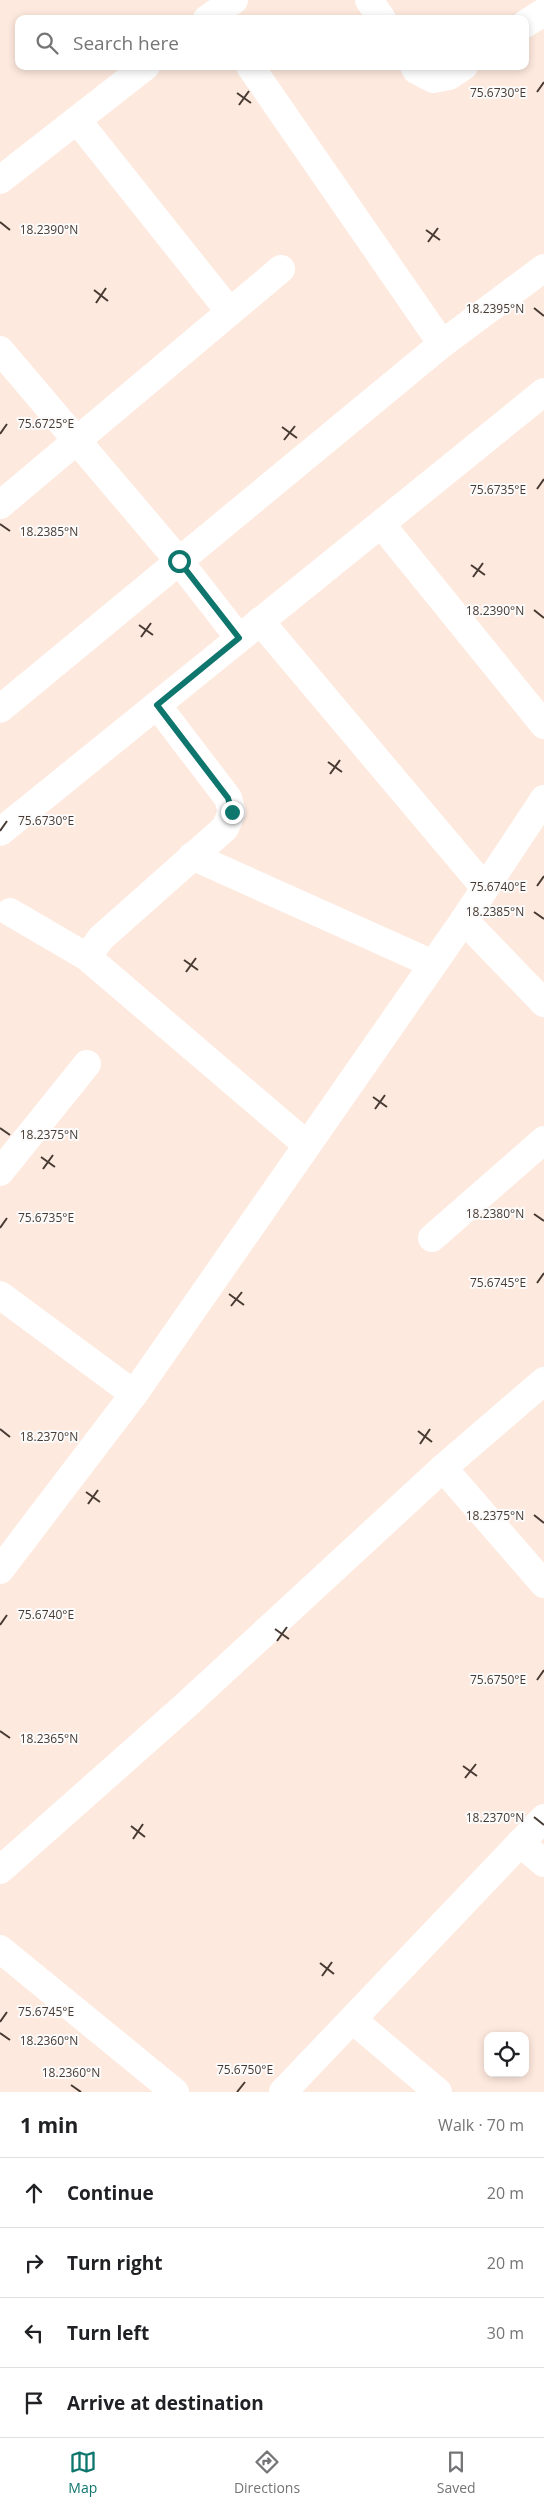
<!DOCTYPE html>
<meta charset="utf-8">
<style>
:root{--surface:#fff;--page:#f6f6f6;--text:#202124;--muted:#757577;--line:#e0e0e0;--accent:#0f766e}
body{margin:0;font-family:"Open Sans",sans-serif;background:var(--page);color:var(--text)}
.controls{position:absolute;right:15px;bottom:15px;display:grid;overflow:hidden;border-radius:10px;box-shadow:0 2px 8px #0003}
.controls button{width:45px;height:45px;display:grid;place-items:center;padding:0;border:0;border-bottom:1px solid var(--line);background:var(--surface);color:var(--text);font:25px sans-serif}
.stop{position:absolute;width:15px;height:15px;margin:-11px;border:4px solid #0f766e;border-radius:50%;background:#fff}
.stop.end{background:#0f766e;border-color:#fff;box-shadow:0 1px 5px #0008}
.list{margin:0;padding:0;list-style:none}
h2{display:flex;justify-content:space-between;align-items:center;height:65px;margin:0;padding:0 20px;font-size:21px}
h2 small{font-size:16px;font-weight:400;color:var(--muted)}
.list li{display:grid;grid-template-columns:32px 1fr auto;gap:15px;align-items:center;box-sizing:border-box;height:70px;padding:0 20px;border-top:1px solid var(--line)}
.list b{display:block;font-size:19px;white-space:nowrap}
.list em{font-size:16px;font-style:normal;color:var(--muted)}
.icon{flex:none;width:28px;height:28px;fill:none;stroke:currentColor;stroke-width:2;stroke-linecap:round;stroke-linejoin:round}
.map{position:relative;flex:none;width:544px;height:2092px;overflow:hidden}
.search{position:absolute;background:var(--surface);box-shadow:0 2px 8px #0003;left:15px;right:15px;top:15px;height:55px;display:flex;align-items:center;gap:12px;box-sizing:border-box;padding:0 18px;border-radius:10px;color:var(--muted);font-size:19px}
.sheet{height:345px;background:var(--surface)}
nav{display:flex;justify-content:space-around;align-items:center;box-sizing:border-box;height:70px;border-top:1px solid var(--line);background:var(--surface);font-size:14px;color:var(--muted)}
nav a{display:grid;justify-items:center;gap:2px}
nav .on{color:var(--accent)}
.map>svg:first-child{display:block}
</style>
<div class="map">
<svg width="544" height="2092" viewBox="0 0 544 2092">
<rect width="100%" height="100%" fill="#fee9de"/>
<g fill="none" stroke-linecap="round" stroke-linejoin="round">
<g stroke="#fff" stroke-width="28">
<polyline points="369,0 382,19"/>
<polyline points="207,19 234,0"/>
<polyline points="525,24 544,12"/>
<polyline points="250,66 442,344"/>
<polyline points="414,66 416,70 433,79 449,76 464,66"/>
<polyline points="77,120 230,312"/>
<polyline points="0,180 146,66"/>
<polyline points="0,350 179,561 239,638"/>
<polyline points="0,505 281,269"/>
<polyline points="381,524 544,725"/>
<polyline points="260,621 485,888"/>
<polyline points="157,705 228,798 232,812 225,828 101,938 87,957 306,1144"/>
<polyline points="0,709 442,344 544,268"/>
<polyline points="0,832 544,392"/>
<polyline points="192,856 433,964"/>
<polyline points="10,912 87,957"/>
<polyline points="464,920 544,1003"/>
<polyline points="0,1172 87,1064"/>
<polyline points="432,1238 544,1140"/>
<polyline points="0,1295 134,1394"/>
<polyline points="443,1468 544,1584"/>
<polyline points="520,1843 544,1863"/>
<polyline points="0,1870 185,1706 443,1468 544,1381"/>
<polyline points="0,1949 175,2092"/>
<polyline points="353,2020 438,2092"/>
<polyline points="283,2092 544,1818"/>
</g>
<polyline stroke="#fff" stroke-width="28" points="0,1570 134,1394 464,920 544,799"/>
</g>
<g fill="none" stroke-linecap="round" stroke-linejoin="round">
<polyline stroke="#0f766e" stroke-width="6" points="179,561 239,638 157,705 228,798 232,812"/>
</g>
<path fill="none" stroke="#473a32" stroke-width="2" d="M537 92 544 82M237 93 251 103M239 105 249 91M0 222 10 230M426 230 440 240M428 242 438 228M94 290 108 301M96 303 106 288M534 308 544 316M282 427 297 438M0 434 7 424M284 440 295 426M537 489 544 479M0 524 10 531M471 565 485 575M473 577 483 563M534 610 544 618M139 625 153 635M141 637 151 623M328 762 342 772M330 774 340 760M0 831 7 821M537 886 544 876M534 912 544 919M184 960 198 970M186 972 196 958M373 1097 387 1107M375 1109 385 1095M0 1128 10 1135M41 1157 55 1167M43 1169 53 1155M534 1214 544 1221M0 1228 7 1218M537 1283 544 1273M229 1294 244 1305M231 1306 242 1292M0 1429 10 1437M418 1431 432 1442M420 1444 430 1429M86 1492 100 1502M88 1504 98 1490M534 1515 544 1523M0 1625 7 1615M275 1629 289 1639M277 1641 287 1627M537 1680 544 1670M0 1731 10 1738M463 1766 477 1776M465 1778 476 1764M534 1817 544 1825M131 1826 145 1837M133 1839 143 1824M320 1963 334 1974M322 1976 332 1962M0 2022 7 2012M0 2033 10 2040M71 2085 81 2092M237 2092 245 2082"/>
<g font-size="12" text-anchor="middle" fill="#473a32" stroke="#fbfbfb" stroke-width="4" stroke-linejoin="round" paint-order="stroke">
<text x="498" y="97">75.6730°E</text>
<text x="49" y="234">18.2390°N</text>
<text x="495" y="313">18.2395°N</text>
<text x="46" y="428">75.6725°E</text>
<text x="498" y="494">75.6735°E</text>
<text x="49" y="536">18.2385°N</text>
<text x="495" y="615">18.2390°N</text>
<text x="46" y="825">75.6730°E</text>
<text x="498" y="891">75.6740°E</text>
<text x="495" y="916">18.2385°N</text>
<text x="49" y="1139">18.2375°N</text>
<text x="495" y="1218">18.2380°N</text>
<text x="46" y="1222">75.6735°E</text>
<text x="498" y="1287">75.6745°E</text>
<text x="49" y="1441">18.2370°N</text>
<text x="495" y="1520">18.2375°N</text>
<text x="46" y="1619">75.6740°E</text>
<text x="498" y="1684">75.6750°E</text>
<text x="49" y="1743">18.2365°N</text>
<text x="495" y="1822">18.2370°N</text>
<text x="46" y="2016">75.6745°E</text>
<text x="49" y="2045">18.2360°N</text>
<text x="245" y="2074">75.6750°E</text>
<text x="71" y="2077">18.2360°N</text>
</g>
</svg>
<div class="controls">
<button><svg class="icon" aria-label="locate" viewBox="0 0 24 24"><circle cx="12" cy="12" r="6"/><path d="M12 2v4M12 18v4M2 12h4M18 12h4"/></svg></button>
</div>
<div class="stop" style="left:179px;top:561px"></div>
<div class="stop end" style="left:232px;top:812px"></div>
<div class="search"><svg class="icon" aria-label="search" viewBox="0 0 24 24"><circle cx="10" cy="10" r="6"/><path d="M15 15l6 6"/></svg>Search here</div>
</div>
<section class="sheet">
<h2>1 min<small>Walk · 70 m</small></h2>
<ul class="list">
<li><svg class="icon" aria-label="ahead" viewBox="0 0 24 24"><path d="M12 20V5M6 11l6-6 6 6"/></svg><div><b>Continue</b></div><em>20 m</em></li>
<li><svg class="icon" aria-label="right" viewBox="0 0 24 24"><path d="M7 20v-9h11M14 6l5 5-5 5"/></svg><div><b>Turn right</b></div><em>20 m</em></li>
<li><svg class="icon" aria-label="left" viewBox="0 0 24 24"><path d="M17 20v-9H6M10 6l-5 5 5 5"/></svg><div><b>Turn left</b></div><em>30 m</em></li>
<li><svg class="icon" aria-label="arrive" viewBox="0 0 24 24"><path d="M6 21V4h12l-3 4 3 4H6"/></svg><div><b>Arrive at destination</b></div></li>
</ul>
</section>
<nav>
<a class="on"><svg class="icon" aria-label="map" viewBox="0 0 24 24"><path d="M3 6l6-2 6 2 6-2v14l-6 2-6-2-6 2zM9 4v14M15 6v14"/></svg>Map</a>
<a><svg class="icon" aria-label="directions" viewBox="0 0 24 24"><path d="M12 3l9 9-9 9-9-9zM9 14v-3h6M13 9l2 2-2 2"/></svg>Directions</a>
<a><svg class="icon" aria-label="saved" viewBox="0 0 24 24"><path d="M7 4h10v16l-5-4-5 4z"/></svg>Saved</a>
</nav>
